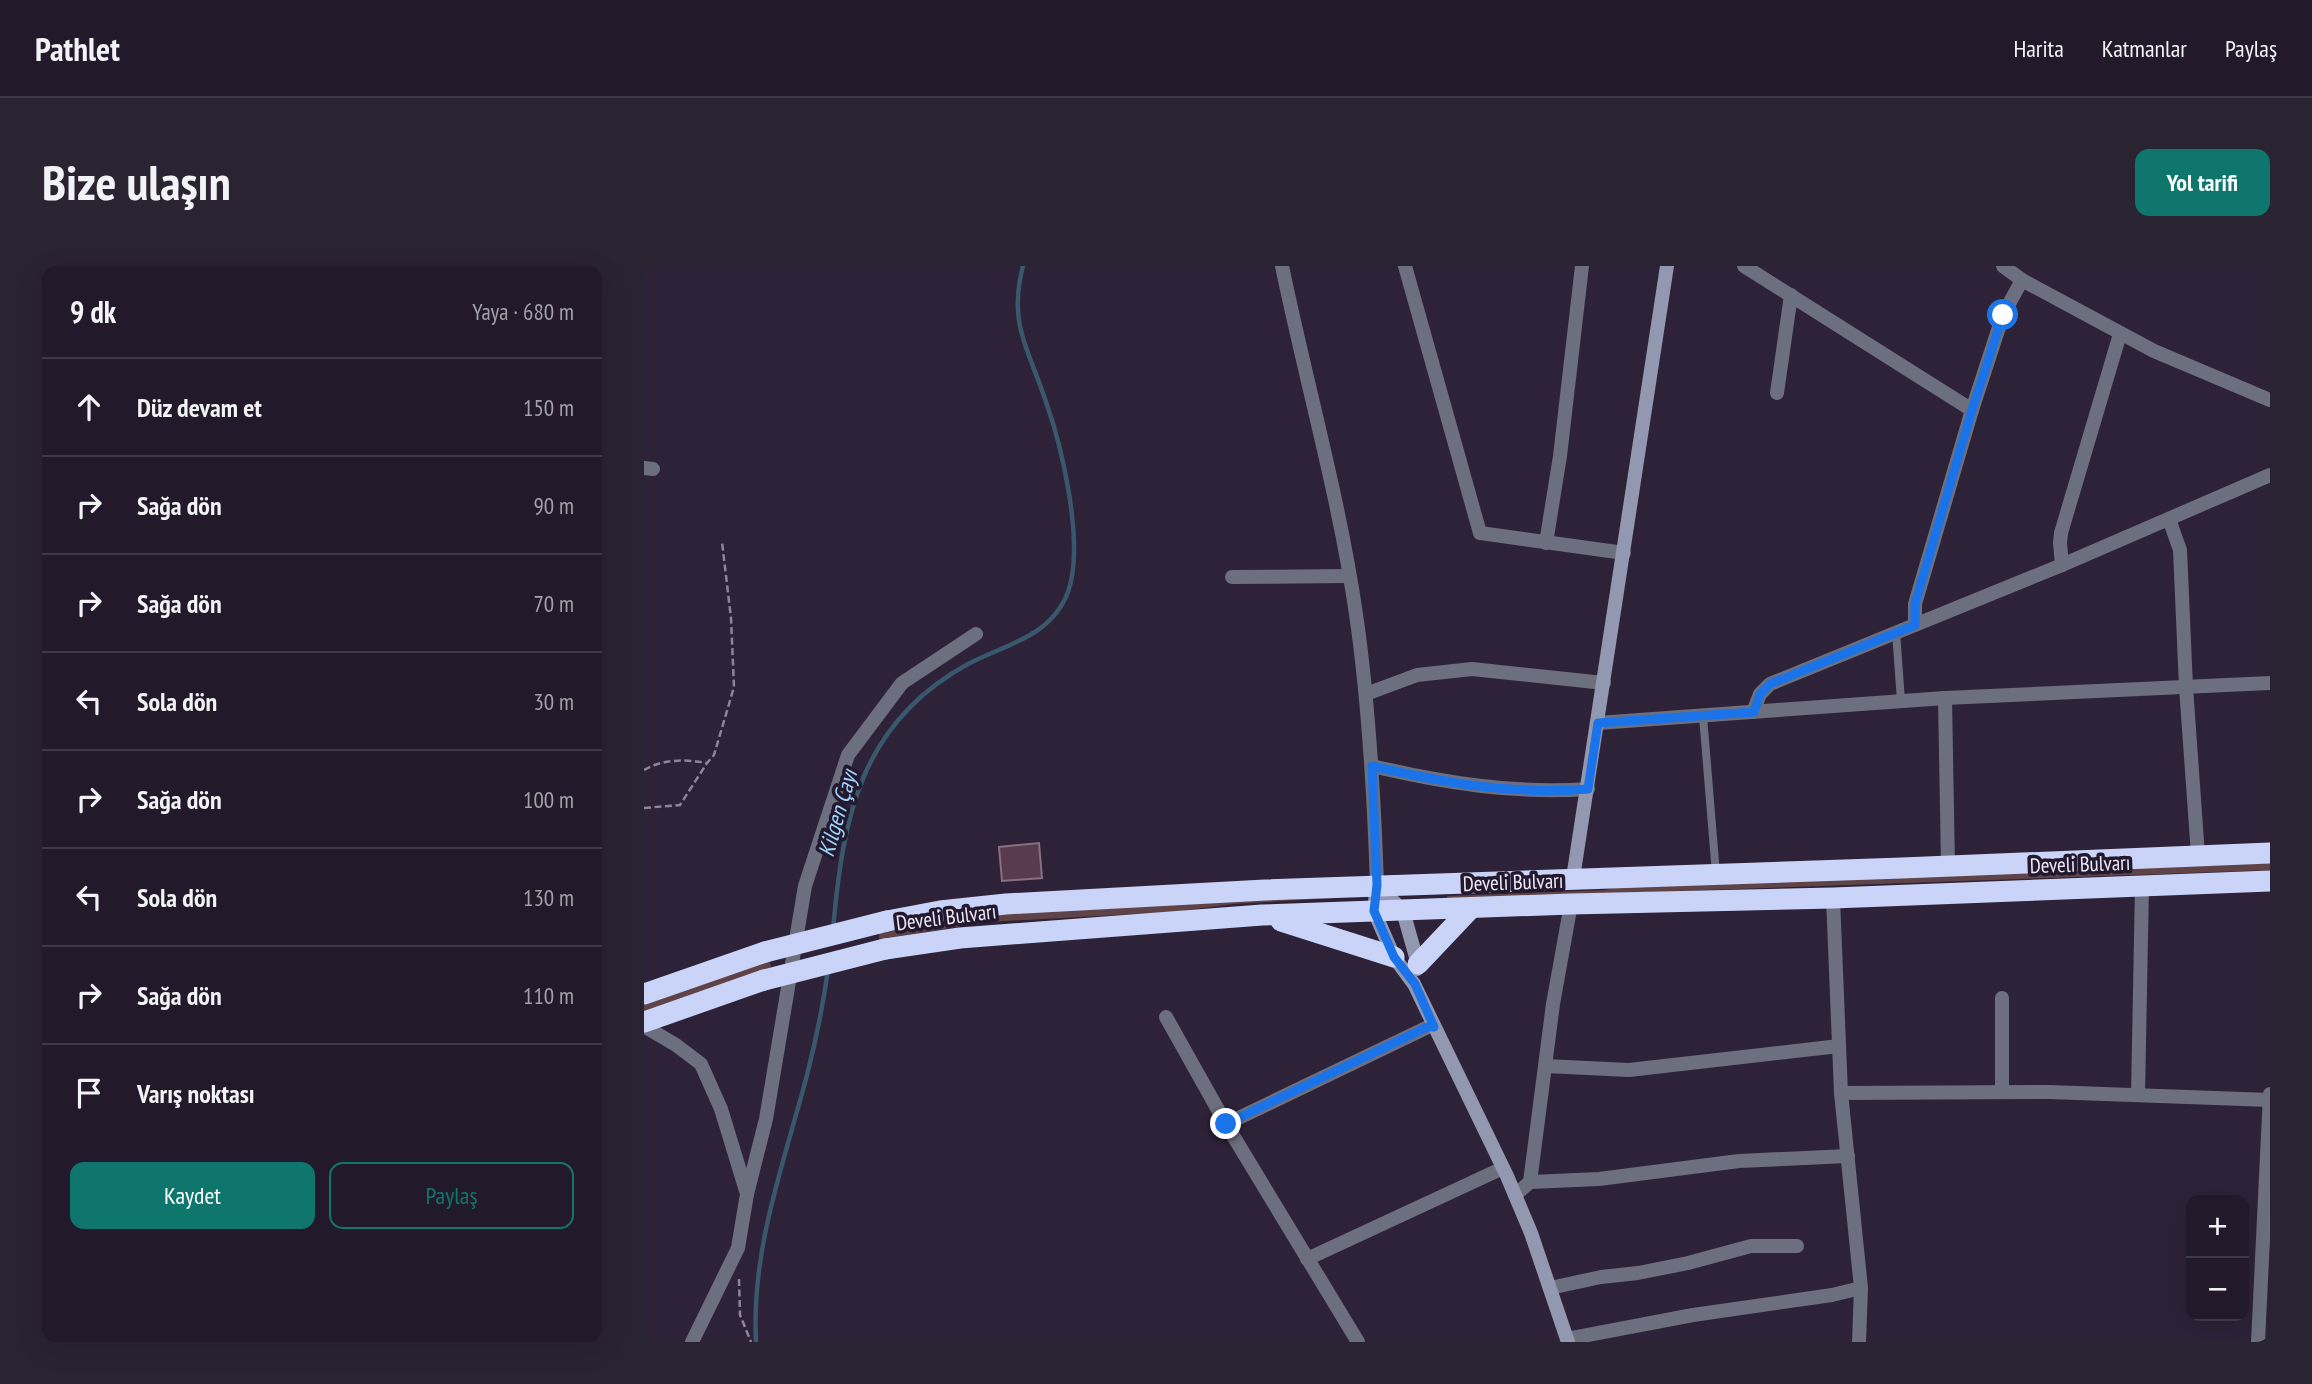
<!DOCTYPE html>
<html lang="tr">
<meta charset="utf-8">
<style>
:root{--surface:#221a2a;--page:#2a2332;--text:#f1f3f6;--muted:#a2a1a8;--line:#3f3847;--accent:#0f766e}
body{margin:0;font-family:"PT Sans Narrow",sans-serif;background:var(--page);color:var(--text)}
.controls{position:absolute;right:21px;bottom:21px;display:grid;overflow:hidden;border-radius:14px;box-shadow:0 7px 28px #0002}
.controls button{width:63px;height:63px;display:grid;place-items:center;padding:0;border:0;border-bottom:2px solid var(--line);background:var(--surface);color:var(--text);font:35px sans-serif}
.stop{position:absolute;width:21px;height:21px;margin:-16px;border:5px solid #1a73e8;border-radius:50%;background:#fff}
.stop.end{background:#1a73e8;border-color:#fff;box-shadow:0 2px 7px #0008}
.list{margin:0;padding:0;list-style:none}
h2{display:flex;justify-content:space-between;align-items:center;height:91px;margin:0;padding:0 28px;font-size:30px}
h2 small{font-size:23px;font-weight:400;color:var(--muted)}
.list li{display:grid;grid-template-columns:46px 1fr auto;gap:21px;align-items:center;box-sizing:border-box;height:98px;padding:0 28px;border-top:2px solid var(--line)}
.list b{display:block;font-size:26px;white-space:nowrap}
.list em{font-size:23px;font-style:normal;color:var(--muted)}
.actions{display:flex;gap:14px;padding:21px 28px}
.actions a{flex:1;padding:16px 0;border:2px solid var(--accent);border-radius:14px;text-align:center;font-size:24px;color:var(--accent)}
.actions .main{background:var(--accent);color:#fff}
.icon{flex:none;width:38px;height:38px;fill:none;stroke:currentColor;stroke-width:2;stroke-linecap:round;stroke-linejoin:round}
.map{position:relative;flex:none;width:1626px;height:1076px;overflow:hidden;border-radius:14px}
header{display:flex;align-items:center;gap:42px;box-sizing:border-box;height:98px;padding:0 35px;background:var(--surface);border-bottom:2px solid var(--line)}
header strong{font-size:33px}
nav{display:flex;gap:38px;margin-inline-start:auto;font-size:24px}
.intro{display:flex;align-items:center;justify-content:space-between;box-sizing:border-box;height:168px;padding:0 42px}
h1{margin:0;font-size:49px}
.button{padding:18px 32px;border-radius:14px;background:var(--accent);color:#fff;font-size:24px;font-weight:700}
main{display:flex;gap:42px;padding:0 42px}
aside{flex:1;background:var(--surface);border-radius:14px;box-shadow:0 7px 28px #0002}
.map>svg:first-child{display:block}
</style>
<header>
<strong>Pathlet</strong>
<nav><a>Harita</a><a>Katmanlar</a><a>Paylaş</a></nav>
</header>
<div class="intro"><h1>Bize ulaşın</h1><a class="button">Yol tarifi</a></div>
<main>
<aside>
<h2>9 dk<small>Yaya · 680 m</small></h2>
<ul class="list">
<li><svg class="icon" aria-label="ahead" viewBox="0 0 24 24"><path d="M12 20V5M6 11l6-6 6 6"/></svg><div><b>Düz devam et</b></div><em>150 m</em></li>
<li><svg class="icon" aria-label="right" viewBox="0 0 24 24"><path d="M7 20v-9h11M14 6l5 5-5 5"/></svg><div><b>Sağa dön</b></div><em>90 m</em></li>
<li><svg class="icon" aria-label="right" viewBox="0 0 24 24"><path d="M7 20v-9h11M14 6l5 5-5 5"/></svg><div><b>Sağa dön</b></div><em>70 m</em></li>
<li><svg class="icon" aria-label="left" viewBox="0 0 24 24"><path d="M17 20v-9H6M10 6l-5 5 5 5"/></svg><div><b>Sola dön</b></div><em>30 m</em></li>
<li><svg class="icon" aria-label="right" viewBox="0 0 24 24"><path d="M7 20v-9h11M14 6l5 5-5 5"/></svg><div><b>Sağa dön</b></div><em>100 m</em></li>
<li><svg class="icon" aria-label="left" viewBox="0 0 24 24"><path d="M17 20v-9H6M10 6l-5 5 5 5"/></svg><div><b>Sola dön</b></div><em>130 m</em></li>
<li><svg class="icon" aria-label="right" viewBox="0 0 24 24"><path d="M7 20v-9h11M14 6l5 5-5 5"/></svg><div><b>Sağa dön</b></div><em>110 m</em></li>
<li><svg class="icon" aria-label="arrive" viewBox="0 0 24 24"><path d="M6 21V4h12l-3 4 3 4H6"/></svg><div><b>Varış noktası</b></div></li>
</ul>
<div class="actions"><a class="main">Kaydet</a><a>Paylaş</a></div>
</aside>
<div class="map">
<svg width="1626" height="1076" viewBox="0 0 1626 1076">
<rect width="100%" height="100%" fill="#2d2238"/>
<g fill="#5f4346">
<polygon points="1626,596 1626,604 1519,608 804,633 803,630 961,624 972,621"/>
<polygon points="707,631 590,638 528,646 344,656 235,673 235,666 323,651 514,638"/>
<polygon points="125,693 127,701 0,746 0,739 17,731"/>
</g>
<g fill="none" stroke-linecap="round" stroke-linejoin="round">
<g stroke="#39586d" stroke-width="4.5">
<path d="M189 664C199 551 216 457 324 398 362 378 407 371 424 326 441 278 418 180 401 133 384 82 364 57 379 0"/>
<path d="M112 1076C107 983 140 897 163 809 172 774 179 739 184 704"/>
</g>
</g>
<polygon fill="#583b4f" stroke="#896f81" stroke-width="2" points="395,577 398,612 358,615 355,581"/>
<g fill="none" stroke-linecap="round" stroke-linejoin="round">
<g stroke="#8e8597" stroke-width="2.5" stroke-dasharray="7 3.5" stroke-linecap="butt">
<path d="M0 504C19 493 41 493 63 497"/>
<polyline points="0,542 36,539 63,497 70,489 90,421 87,352 78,276"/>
<polyline points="95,1013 96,1049 107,1076"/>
</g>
<g stroke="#6b6f7e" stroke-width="8">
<polyline points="1252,366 1257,435"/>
<polyline points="1059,450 1072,608"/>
</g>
<g stroke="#6b6f7e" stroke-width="14">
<path d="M638 0C662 116 695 231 712 348 725 438 730 528 733 619"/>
<polyline points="761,0 836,267 980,287"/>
<polyline points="1100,0 1328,144"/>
<polyline points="1359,0 1378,14 1510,85 1626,134"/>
<polyline points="1133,127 1147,29"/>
<polyline points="0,202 9,203"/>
<polyline points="1525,253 1536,284 1542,421 1554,589"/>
<polyline points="902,277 916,190 938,0"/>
<polyline points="1418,299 1416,277 1417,267 1476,68"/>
<polyline points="588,311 705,310"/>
<polyline points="1271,359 1271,338 1328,144 1359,49 1378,14"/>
<polyline points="722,428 773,409 828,403 960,417"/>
<polyline points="1301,432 1304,600"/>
<polyline points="1109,446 1116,428 1126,418 1418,299 1626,209"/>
<polyline points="954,457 1301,432 1626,417"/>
<path d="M728 500C801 517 869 528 944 523"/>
<polyline points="1189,632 1197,827 1217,1022 1215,1076"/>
<polyline points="1358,732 1358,826"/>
<polyline points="522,751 582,858 714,1076"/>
<polyline points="0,760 32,779 57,798 77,843 103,928 94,982 48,1076"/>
<polyline points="901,800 985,804 1195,780"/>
<polyline points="1197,827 1405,826 1626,834"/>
<polyline points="1494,829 1498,620"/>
<polyline points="582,858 784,761 790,761"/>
<polyline points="886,916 909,738 927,638"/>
<polyline points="103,928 122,853 161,620 204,489 258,417 332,368"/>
<polyline points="871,929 886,916 955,913 1095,895 1204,890"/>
<polyline points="663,993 859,902"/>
<polyline points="906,1022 957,1011 994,1007 1044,997 1107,980 1153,980"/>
<polyline points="923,1073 1049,1049 1188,1029 1217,1022"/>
<polyline points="1614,1076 1626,828"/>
</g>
<g stroke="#9198af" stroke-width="14">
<polyline points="929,612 1023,0"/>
<polyline points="733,619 730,645 750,691 770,718 863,910 887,967 924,1076"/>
<polyline points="733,619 759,645 774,698 773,703"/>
</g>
<g stroke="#cad4f8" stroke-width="21">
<polyline points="243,655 296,645 362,638 621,624 1258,602 1626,587"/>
<polyline points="637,655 750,691"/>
<polyline points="241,683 316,672 618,649 927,638 1189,632 1626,615"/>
<polyline points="774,698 827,642"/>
<polyline points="0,728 121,686"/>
<polyline points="0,756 120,714"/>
</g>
<g stroke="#cad4f8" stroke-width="21">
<polyline points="121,686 243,655"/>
<polyline points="120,714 241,683"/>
</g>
</g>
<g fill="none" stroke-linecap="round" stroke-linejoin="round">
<path stroke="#1a73e8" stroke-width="9" d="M582 858 783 761H790L771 718 750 691 730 645 733 619 728 500C802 517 868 529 944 523L954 457 1110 446 1116 428 1126 418 1271 359V338L1328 144 1359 49"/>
</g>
<g text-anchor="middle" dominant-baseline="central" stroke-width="7" stroke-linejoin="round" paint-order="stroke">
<g font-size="21" fill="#eee7f6" stroke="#23192e">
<text transform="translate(1436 598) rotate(-2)">Develi Bulvarı</text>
<text transform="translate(869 616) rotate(-2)">Develi Bulvarı</text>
<text transform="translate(302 651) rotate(-7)">Develi Bulvarı</text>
</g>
<g font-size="23" font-style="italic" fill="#9ed7fe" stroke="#23192e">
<text transform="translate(193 547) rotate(-74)">Kilgen Çayı</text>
</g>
</g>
</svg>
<div class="controls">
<button>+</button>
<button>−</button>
</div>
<div class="stop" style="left:1359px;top:49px"></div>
<div class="stop end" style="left:582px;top:858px"></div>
</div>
</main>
